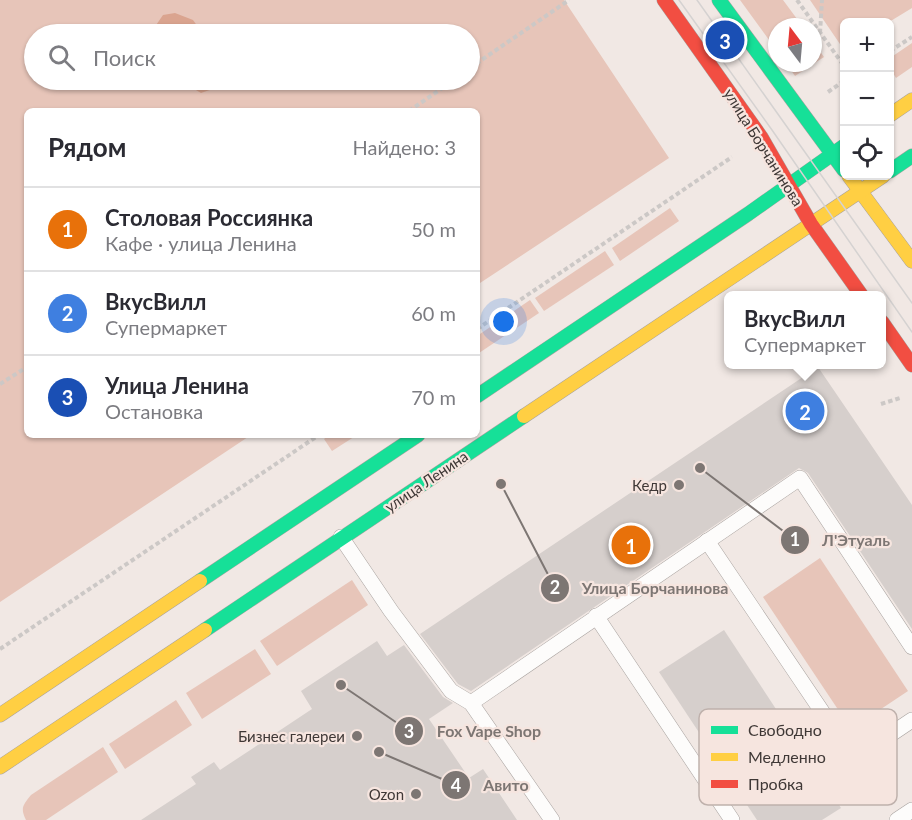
<!DOCTYPE html>
<html lang="ru">
<meta charset="utf-8">
<style>
:root{--surface:#fff;--page:#f7f7f7;--text:#2b2b33;--muted:#7c7c81;--line:#e1e1e2;--accent:#0f766e}
body{margin:0;font-family:Lato,sans-serif;background:var(--page);color:var(--text)}
.controls{position:absolute;right:18px;top:18px;display:grid;overflow:hidden;border-radius:9px;box-shadow:0 2px 4px #0004}
.controls button{width:54px;height:54px;display:grid;place-items:center;padding:0;border:0;border-bottom:2px solid var(--line);background:var(--surface);color:var(--text);font:30px sans-serif}
.compass{position:absolute;left:768px;top:18px;width:54px;height:54px;border-radius:50%;background:var(--surface);box-shadow:0 2px 4px #0004;rotate:344deg}
.you{position:absolute;left:504px;top:322px;width:21px;height:21px;margin:-15px;border:4px solid #fff;border-radius:50%;background:#1a73e8;box-shadow:0 0 0 9px #1a73e833}
.badge{display:grid;place-items:center;width:39px;height:39px;border-radius:50%;background:var(--accent);color:#fff;font-size:20px;font-weight:700}
.pin{position:absolute;translate:-50% -50%;border:3px solid #fff;box-shadow:0 2px 6px #0006}
.popup{position:absolute;left:724px;top:291px;width:162px;height:78px;box-sizing:border-box;display:grid;place-content:center;border-radius:9px;background:var(--surface);filter:drop-shadow(0 2px 4px #0005);font-size:20px;white-space:nowrap;color:var(--muted)}
.popup b{font-size:22px;color:var(--text)}
.popup::after{content:'';position:absolute;left:50%;top:100%;margin-left:-12px;border:12px solid transparent;border-top-color:var(--surface)}
.list{margin:0;padding:0;list-style:none}
h2{display:flex;justify-content:space-between;align-items:center;height:78px;margin:0;padding:0 24px;font-size:26px}
h2 small{font-size:20px;font-weight:400;color:var(--muted)}
.list li{display:grid;grid-template-columns:39px 1fr auto;gap:18px;align-items:center;box-sizing:border-box;height:84px;padding:0 24px;border-top:2px solid var(--line)}
.list b{display:block;font-size:22px;white-space:nowrap}
.list p{margin:0;font-size:20px;white-space:nowrap;color:var(--muted)}
.list em{font-size:20px;font-style:normal;color:var(--muted)}
.icon{flex:none;width:33px;height:33px;fill:none;stroke:currentColor;stroke-width:2;stroke-linecap:round;stroke-linejoin:round}
.map{position:relative;flex:none;width:912px;height:820px;overflow:hidden}
.search{position:absolute;background:var(--surface);box-shadow:0 2px 4px #0004;left:24px;top:24px;width:456px;height:66px;display:flex;align-items:center;gap:15px;box-sizing:border-box;padding:0 21px;border-radius:33px;color:var(--muted);font-size:22px}
.panel{position:absolute;background:var(--surface);box-shadow:0 2px 4px #0004;left:24px;top:108px;width:456px;height:330px;border-radius:9px}
.map>svg:first-child{display:block}
</style>
<div class="map">
<svg width="912" height="820" viewBox="0 0 912 820">
<rect width="100%" height="100%" fill="#f1e8e4"/>
<g fill="#e7c5b9" fill-rule="evenodd">
<path d="M0 0H564L669 158 477 285V111H27V435H251L0 602ZM34 34H470V80H34Z"/>
<polygon points="740,0 783,0 803,27 777,27 777,51"/>
<polygon points="810,0 912,0 912,8 889,22 844,22 844,50"/>
<polygon points="813,41 824,57 795,76 786,63 813,63"/>
<polygon points="912,43 912,67 896,78 890,68 890,58"/>
<polygon points="670,208 679,221 620,261 612,248"/>
<polygon points="605,251 614,265 544,311 535,298"/>
<polygon points="530,300 539,313 479,353 477,350 477,336"/>
<polygon points="329,435 357,435 332,451 324,439"/>
<polygon points="820,558 908,691 851,729 763,597"/>
<polygon points="352,580 368,605 277,666 260,641"/>
<polygon points="255,649 271,674 202,719 186,693"/>
<polygon points="176,700 192,725 125,769 109,744"/>
<path d="M103 747 118 772 46 820H26C20 808 23 805 31 795Z"/>
</g>
<g fill="#daa48f">
<polygon points="175,13 193,20 203,34 150,34 163,15"/>
<polygon points="179,80 227,80 227,84 201,93"/>
</g>
<g fill="#d6cfcc">
<polygon points="818,367 912,505 912,629 808,473 799,468 471,691 458,684 420,634"/>
<polygon points="724,630 841,808 822,820 757,820 659,672"/>
<polygon points="377,641 387,656 404,645 443,697 453,703 429,719 469,778 483,769 517,820 141,820 196,784 191,777 214,762 220,770 312,709 301,691"/>
</g>
<g fill="none" stroke-linecap="round" stroke-linejoin="round">
<g stroke="#a8a29f" stroke-width="16">
<g id="lane">
<polyline points="341,537 391,611 451,691 471,703 552,820"/>
<polyline points="707,541 854,759 912,720"/>
<polyline points="596,616 732,820"/>
<polyline points="471,703 800,478 912,647"/>
<polyline points="897,820 912,810"/>
</g>
</g>
<g stroke="#a8a29f" stroke-width="15">
<g id="fast">
<polyline points="719,0 844,170"/>
<polyline points="890,171 912,156"/>
<polyline points="477,396 748,214 844,146"/>
<polyline points="200,581 418,435"/>
<polyline points="205,630 524,416"/>
</g>
</g>
<g stroke="#a8a29f" stroke-width="15">
<g id="slow">
<polyline points="890,115 912,100"/>
<polyline points="849,176 912,261"/>
<polyline points="524,416 883,176"/>
<polyline points="0,715 200,581"/>
<polyline points="0,767 205,630"/>
</g>
</g>
<g stroke="#a8a29f" stroke-width="15">
<g id="jam">
<polyline points="664,0 761,137 811,224 862,296"/>
<polyline points="882,322 912,365"/>
</g>
</g>
<g stroke="#ccc8c6" stroke-width="4" stroke-dasharray="4.5 3" stroke-linecap="butt">
<polyline points="797,0 844,66"/>
<polyline points="820,33 822,0"/>
<polyline points="890,51 912,37"/>
<polyline points="470,68 569,0"/>
<polyline points="828,92 844,81"/>
<polyline points="409,111 454,80"/>
<polyline points="477,329 732,157"/>
<polyline points="0,384 27,367"/>
<polyline points="881,404 900,398"/>
<polyline points="0,649 319,435"/>
</g>
<use href="#lane" stroke="#fdfcfb" stroke-width="15"/>
<use href="#fast" stroke="#16e098" stroke-width="14"/>
<use href="#slow" stroke="#ffcf43" stroke-width="14"/>
<use href="#jam" stroke="#f24e42" stroke-width="14"/>
<g stroke="#d5d2d1" stroke-width="1.5">
<polyline points="679,0 772,130 912,332"/>
<polyline points="697,0 912,303"/>
</g>
</g>
<g fill="#7d7673" stroke="#f6e5df" stroke-width="2">
<circle cx="679" cy="485" r="6"/>
<circle cx="357" cy="736" r="6"/>
<circle cx="416" cy="794" r="6"/>
</g>
<g text-anchor="middle" dominant-baseline="central" stroke-width="4.5" stroke-linejoin="round" paint-order="stroke">
<g font-size="15" fill="#3f3836" stroke="#f6e5df">
<text transform="translate(764 147) rotate(58)">улица Борчанинова</text>
<text transform="translate(426 481) rotate(-34)">улица Ленина</text>
</g>
<g font-size="15" fill="#3f3836" stroke="#f6e5df" text-anchor="end">
<text x="667" y="485">Кедр</text>
<text x="345" y="736">Бизнес галереи</text>
<text x="404" y="794">Ozon</text>
</g>
</g>
<rect x="699" y="709" width="198" height="96" rx="9" fill="#f6e5df" stroke="#bfb1ac" stroke-width="1.5"/>
<rect x="711" y="726" width="27" height="8" fill="#16e098"/>
<rect x="711" y="753" width="27" height="8" fill="#ffcf43"/>
<rect x="711" y="780" width="27" height="8" fill="#f24e42"/>
<g font-size="16" fill="#3f3836">
<text x="748" y="736">Свободно</text>
<text x="748" y="763">Медленно</text>
<text x="748" y="790">Пробка</text>
</g>
<path fill="none" stroke="#7d7673" stroke-width="2" d="M700 468L795 540M501 484L555 588M341 685L409 731M379 752L456 785"/>
<g fill="#7d7673" stroke="#f6e5df" stroke-width="2">
<circle cx="700" cy="468" r="6"/>
<circle cx="501" cy="484" r="6"/>
<circle cx="341" cy="685" r="6"/>
<circle cx="379" cy="752" r="6"/>
<circle cx="795" cy="540" r="15"/>
<circle cx="555" cy="588" r="15"/>
<circle cx="409" cy="731" r="15"/>
<circle cx="456" cy="785" r="15"/>
</g>
<g font-size="18" text-anchor="middle" font-weight="bold" fill="#fff">
<text x="795" y="546">1</text>
<text x="555" y="594">2</text>
<text x="409" y="738">3</text>
<text x="456" y="792">4</text>
</g>
<g font-size="16" text-anchor="middle" font-weight="bold" fill="#7d7673" stroke="#f6e5df" stroke-width="4.5" stroke-linejoin="round" paint-order="stroke">
<text x="856" y="546">Л'Этуаль</text>
<text x="655" y="594">Улица Борчанинова</text>
<text x="489" y="737">Fox Vape Shop</text>
<text x="506" y="791">Авито</text>
</g>
</svg>
<div class="controls">
<button>+</button>
<button>−</button>
<button><svg class="icon" aria-label="locate" viewBox="0 0 24 24"><circle cx="12" cy="12" r="6"/><path d="M12 2v4M12 18v4M2 12h4M18 12h4"/></svg></button>
</div>
<svg class="compass" viewBox="-18 -18 36 36"><path d="M0-13l5 13h-10z" fill="#e53935"/><path d="M0 13l5-13h-10z" fill="#7c7c81"/></svg>
<div class="you"></div>
<div class="pin badge" style="left:631px;top:545px;background:#e8710a">1</div>
<div class="pin badge" style="left:805px;top:411px;background:#3f7fe0">2</div>
<div class="popup"><b>ВкусВилл</b>Супермаркет</div>
<div class="pin badge" style="left:725px;top:40px;background:#1a4fb4">3</div>
<div class="search"><svg class="icon" aria-label="search" viewBox="0 0 24 24"><circle cx="10" cy="10" r="6"/><path d="M15 15l6 6"/></svg>Поиск</div>
<section class="panel">
<h2>Рядом<small>Найдено: 3</small></h2>
<ul class="list">
<li><span class="badge" style="background:#e8710a">1</span><div><b>Столовая Россиянка</b><p>Кафе · улица Ленина</p></div><em>50 m</em></li>
<li><span class="badge" style="background:#3f7fe0">2</span><div><b>ВкусВилл</b><p>Супермаркет</p></div><em>60 m</em></li>
<li><span class="badge" style="background:#1a4fb4">3</span><div><b>Улица Ленина</b><p>Остановка</p></div><em>70 m</em></li>
</ul>
</section>
</div>
